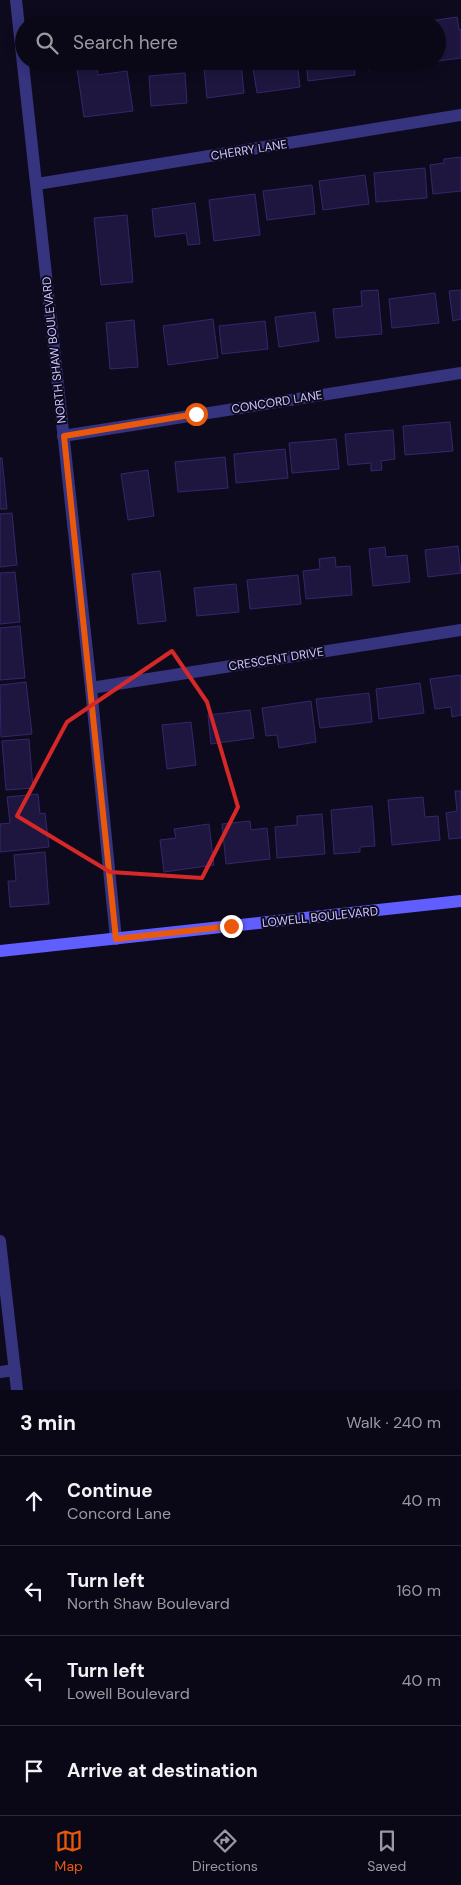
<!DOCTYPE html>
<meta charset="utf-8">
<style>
:root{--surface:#0a0816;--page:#181623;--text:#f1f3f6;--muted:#999aa1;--line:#2a2935;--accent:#ea580c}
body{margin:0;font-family:"DM Sans",sans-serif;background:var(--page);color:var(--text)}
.stop{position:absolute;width:15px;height:15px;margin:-11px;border:4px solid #ea580c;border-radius:50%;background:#fff}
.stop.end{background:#ea580c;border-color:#fff;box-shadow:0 1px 5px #0008}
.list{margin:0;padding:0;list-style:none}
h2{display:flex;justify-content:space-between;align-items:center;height:65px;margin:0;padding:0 20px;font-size:21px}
h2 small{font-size:16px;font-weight:400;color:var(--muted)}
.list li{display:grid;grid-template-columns:32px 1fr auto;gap:15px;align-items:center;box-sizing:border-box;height:90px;padding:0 20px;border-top:1px solid var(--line)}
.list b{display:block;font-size:19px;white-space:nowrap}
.list p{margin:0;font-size:16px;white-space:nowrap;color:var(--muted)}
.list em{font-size:16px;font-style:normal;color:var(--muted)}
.icon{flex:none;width:28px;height:28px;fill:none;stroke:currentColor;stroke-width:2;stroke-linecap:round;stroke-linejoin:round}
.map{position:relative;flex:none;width:461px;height:1390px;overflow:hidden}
.search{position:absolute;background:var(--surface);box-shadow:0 2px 12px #0003;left:15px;right:15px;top:15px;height:55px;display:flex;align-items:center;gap:12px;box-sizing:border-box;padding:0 18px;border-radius:28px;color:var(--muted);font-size:19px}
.sheet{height:425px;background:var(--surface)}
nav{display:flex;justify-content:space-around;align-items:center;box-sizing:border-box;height:70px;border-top:1px solid var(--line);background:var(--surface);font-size:14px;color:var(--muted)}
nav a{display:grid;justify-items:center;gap:2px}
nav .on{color:var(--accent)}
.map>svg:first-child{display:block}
</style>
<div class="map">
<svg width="461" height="1390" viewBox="0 0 461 1390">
<rect width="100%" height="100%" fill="#0e0a1d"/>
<g fill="#1e163f" stroke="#34276c">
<polygon points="457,17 459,30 461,29 461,58 437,61 437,24 430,24 430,21"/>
<polygon points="96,61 98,75 127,71 133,111 84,117 76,62"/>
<polygon points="297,61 300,87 257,93 252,62"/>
<polygon points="306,61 354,61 355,75 308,81"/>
<polygon points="367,61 412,61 413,64 368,70"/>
<polygon points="241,64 244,93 207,98 204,68"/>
<polygon points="185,73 187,103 151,106 149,76"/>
<polygon points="461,157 461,191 433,194 430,165 444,163 444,159"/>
<polygon points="425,168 427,198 376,202 374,173"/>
<polygon points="365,175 369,204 323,210 319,181"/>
<polygon points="312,185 315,214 267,220 263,191"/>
<polygon points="255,194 260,235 214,241 209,200"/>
<polygon points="195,203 200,244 188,245 186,233 155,237 152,209"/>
<polygon points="127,215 133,282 101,285 94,218"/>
<polygon points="378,290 382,334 336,338 333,309 362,306 361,291"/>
<polygon points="461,290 461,319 453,321 449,291"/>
<polygon points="435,293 439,323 392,328 389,299"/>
<polygon points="315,312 319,341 279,347 275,317"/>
<polygon points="213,319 218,358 168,365 163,326"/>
<polygon points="134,320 138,367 110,369 106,323"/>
<polygon points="265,321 268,349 222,354 219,326"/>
<polygon points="450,422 453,451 405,455 403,426"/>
<polygon points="393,430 395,459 381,461 382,470 371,471 371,463 348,465 345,434"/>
<polygon points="336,439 339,469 292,473 289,443"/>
<polygon points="285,449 288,478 236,483 234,454"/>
<polygon points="225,457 228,488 178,492 175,462"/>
<polygon points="0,458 2,458 7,509 0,509"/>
<polygon points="148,470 154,516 128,520 121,474"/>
<polygon points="12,513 17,565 0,567 0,514"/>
<polygon points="458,546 461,573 428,577 425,550"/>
<polygon points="385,547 386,557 407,555 410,582 373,586 369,549"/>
<polygon points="335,557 336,567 350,566 352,595 306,599 303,571 320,569 319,559"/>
<polygon points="160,571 166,621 138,624 132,574"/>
<polygon points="15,572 20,622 0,624 0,573"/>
<polygon points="298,575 301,604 250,609 247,580"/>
<polygon points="236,584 239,612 197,616 194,588"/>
<polygon points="20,626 25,678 0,680 0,628"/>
<polygon points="461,675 461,715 452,717 451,707 435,709 430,679"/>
<polygon points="26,682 32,734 1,737 0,685"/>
<polygon points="420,683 424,713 379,719 376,689"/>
<polygon points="369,693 372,722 320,728 316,699"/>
<polygon points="311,701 316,742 279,748 277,735 266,736 262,708"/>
<polygon points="250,710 254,738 211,744 208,715"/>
<polygon points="191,722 196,765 167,769 162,725"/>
<polygon points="29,739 33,788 6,790 2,741"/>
<polygon points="455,791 461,791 461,838 449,839 446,813 457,811"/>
<polygon points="38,794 40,814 45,813 49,847 0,852 0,824 10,823 7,797"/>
<polygon points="423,797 425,817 438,816 440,840 392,845 388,800"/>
<polygon points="372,806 375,846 360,847 360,852 334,854 331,810"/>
<polygon points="322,814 325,854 277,858 275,827 297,825 297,816"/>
<polygon points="250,821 251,830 267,828 270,859 226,864 222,824"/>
<polygon points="209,824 214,865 164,872 160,840 176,838 174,829"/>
<polygon points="45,852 49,904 10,907 8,881 16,881 14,855"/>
</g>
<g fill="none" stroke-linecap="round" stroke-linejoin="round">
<g stroke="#36337f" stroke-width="12">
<polyline points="0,1241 17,1390"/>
<polyline points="0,1372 15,1370"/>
</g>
<g stroke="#36337f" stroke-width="12">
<polyline points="16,0 91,688 116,939"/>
<polyline points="37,184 461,115"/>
<polyline points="63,436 461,373"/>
<polyline points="91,688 461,630"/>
</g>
<polyline stroke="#615eff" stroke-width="12" points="0,951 461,901"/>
</g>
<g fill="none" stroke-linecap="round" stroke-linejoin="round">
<polyline stroke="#ea580c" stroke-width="6" points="196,414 64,436 116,939 231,926"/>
</g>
<path fill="none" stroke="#d62828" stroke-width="4" stroke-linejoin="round" d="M172 651 207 702 238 807 202 878 110 872 17 816 67 722Z"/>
<g text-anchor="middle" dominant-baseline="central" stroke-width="4" stroke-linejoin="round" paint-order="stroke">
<g font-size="12" fill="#cdc7ff" stroke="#0e0a1d">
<text transform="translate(249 150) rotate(-9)">CHERRY LANE</text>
<text transform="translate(54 350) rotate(-96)">NORTH SHAW BOULEVARD</text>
<text transform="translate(277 402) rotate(-9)">CONCORD LANE</text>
<text transform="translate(276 659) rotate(-9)">CRESCENT DRIVE</text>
<text transform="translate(320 917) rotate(-6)">LOWELL BOULEVARD</text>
</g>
</g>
</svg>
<div class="stop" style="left:196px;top:414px"></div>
<div class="stop end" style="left:231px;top:926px"></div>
<div class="search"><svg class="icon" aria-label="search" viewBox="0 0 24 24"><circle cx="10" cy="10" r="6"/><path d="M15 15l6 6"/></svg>Search here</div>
</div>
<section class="sheet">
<h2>3 min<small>Walk · 240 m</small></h2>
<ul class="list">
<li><svg class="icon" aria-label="ahead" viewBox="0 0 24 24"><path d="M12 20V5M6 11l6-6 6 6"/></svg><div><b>Continue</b><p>Concord Lane</p></div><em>40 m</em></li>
<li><svg class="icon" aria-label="left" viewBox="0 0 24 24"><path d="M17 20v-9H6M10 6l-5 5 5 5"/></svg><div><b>Turn left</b><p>North Shaw Boulevard</p></div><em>160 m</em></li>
<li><svg class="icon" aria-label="left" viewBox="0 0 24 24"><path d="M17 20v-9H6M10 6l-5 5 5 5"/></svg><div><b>Turn left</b><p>Lowell Boulevard</p></div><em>40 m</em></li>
<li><svg class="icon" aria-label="arrive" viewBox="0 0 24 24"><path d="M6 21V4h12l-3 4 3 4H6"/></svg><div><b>Arrive at destination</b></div></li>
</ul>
</section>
<nav>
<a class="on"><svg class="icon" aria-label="map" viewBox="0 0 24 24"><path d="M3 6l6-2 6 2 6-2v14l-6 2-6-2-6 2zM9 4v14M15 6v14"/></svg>Map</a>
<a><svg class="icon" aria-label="directions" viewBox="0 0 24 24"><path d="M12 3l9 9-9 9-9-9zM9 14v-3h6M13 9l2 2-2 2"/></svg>Directions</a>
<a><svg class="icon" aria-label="saved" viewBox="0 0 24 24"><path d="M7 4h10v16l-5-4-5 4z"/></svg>Saved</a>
</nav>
